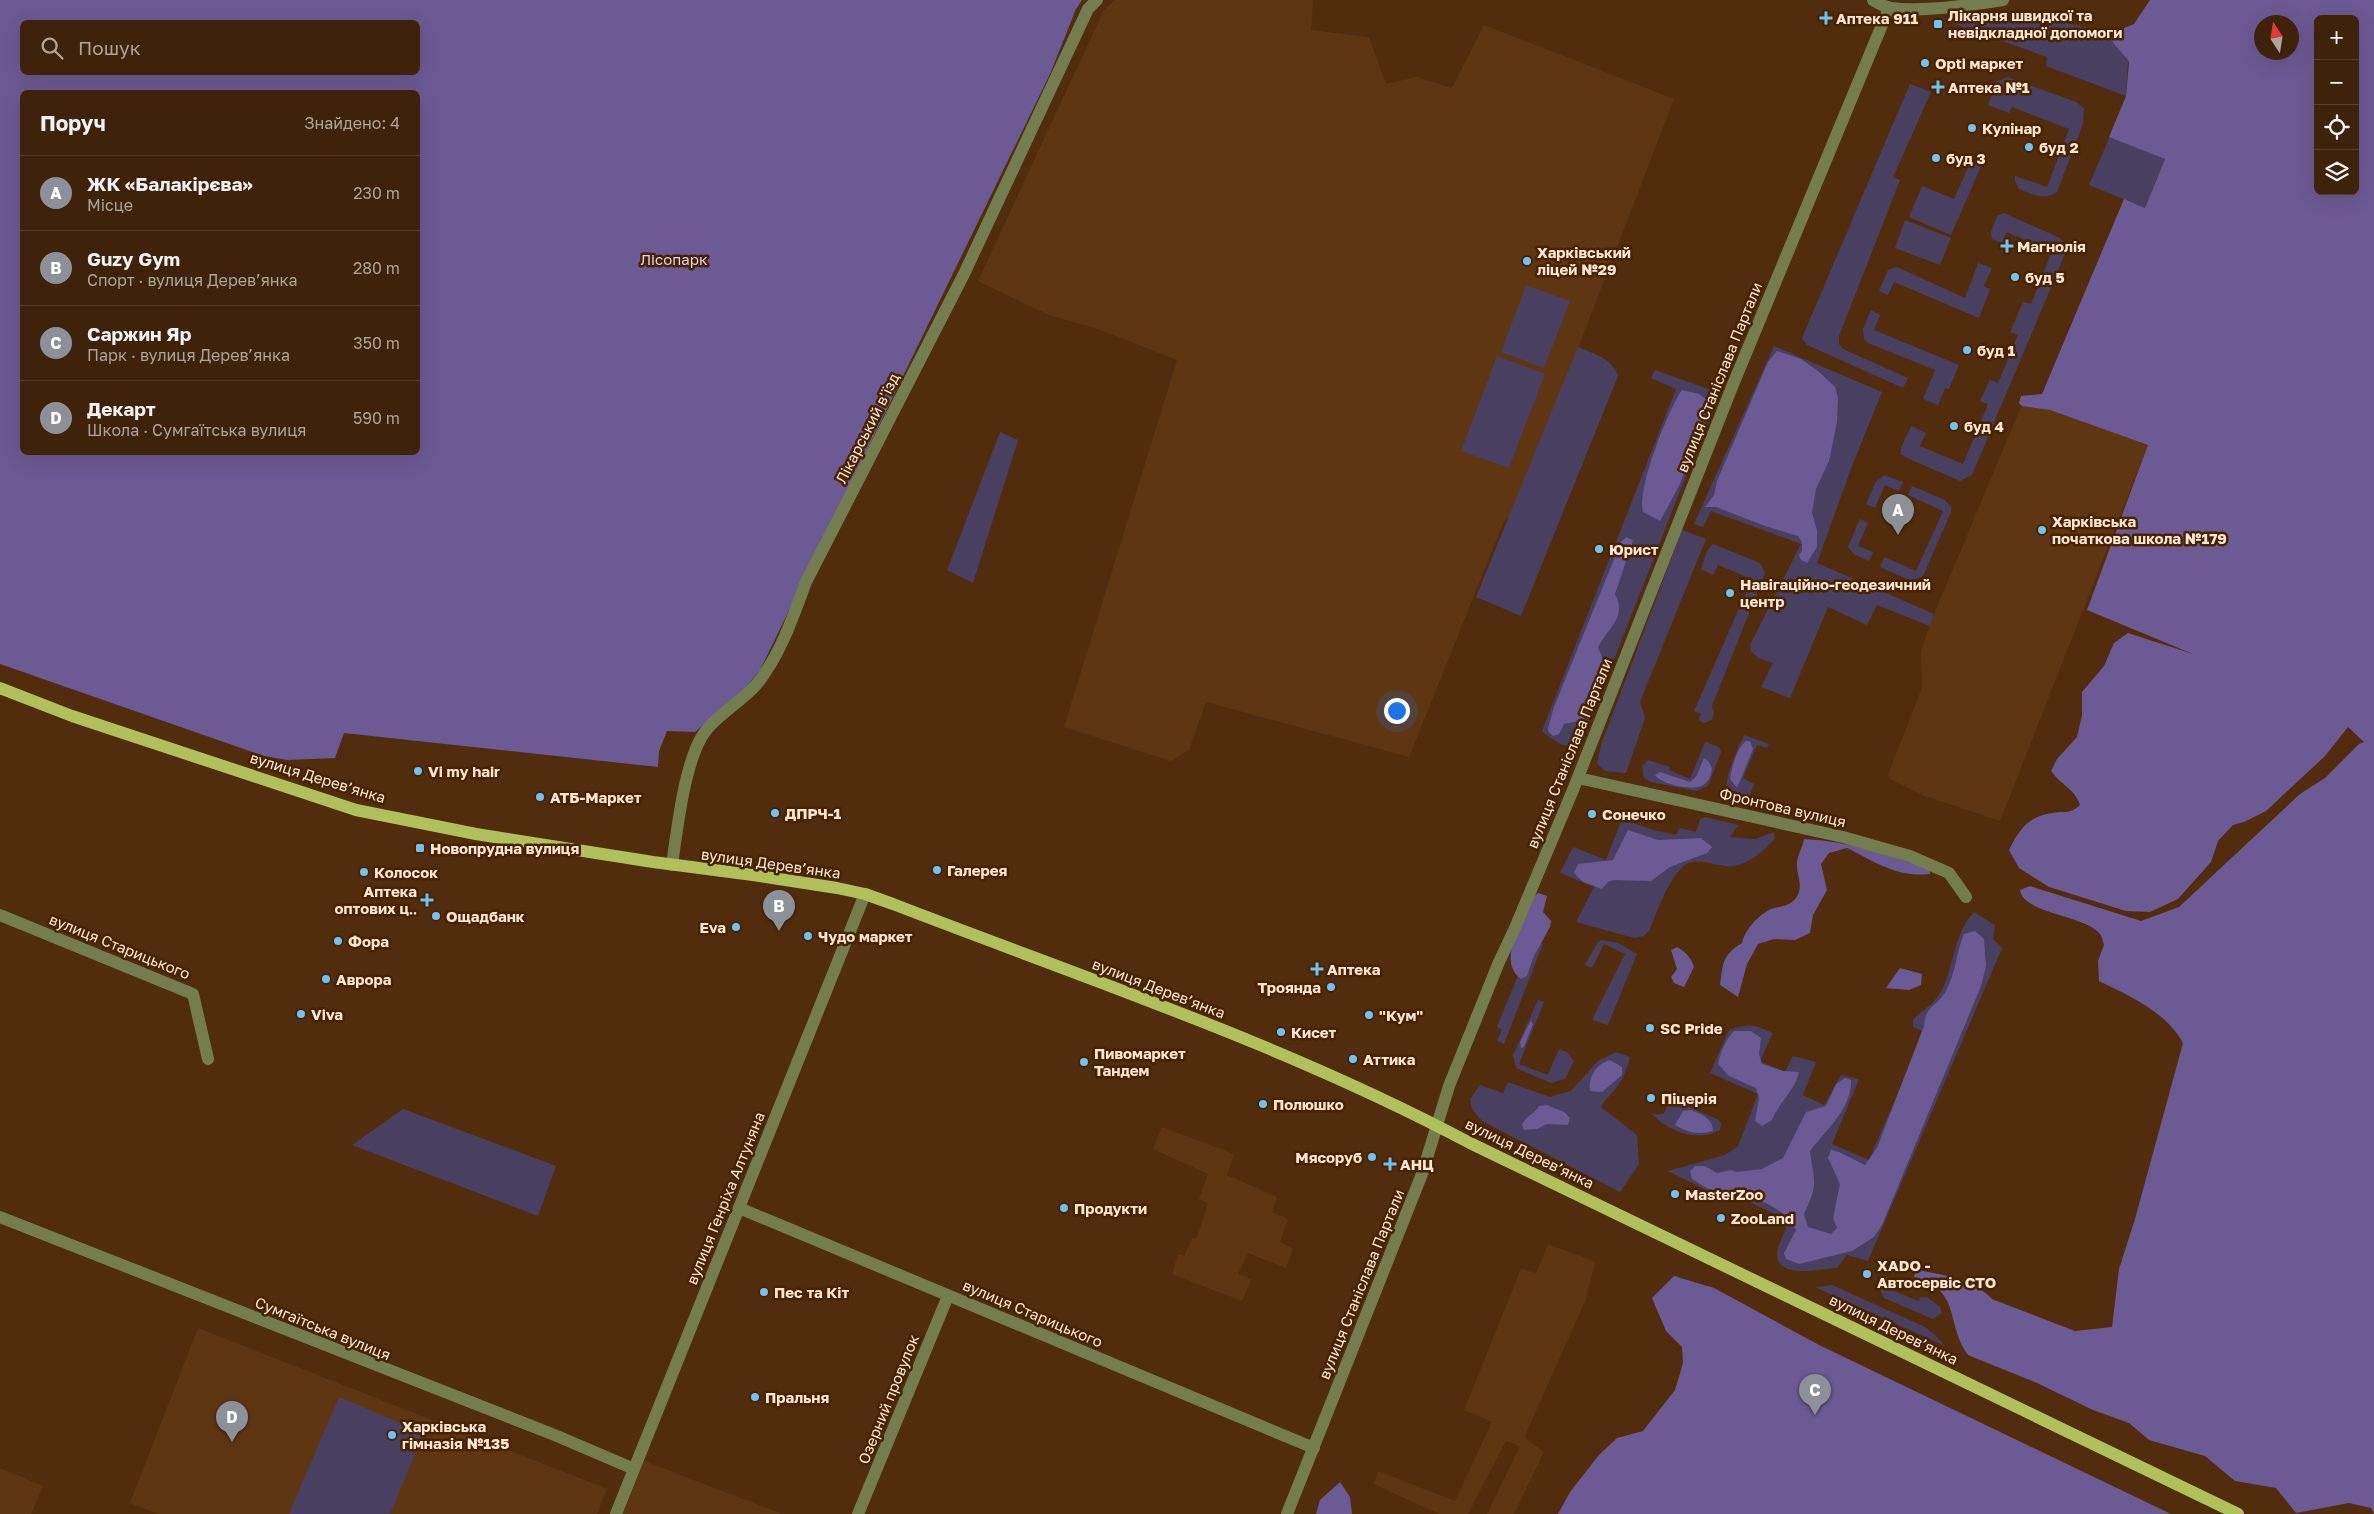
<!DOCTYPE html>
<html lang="uk">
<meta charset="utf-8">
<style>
:root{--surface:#3e220a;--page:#452a13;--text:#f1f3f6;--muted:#ada49c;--line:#573f2b;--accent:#8c9099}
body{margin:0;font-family:"Golos Text",sans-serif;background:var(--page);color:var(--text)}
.controls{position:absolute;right:15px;top:15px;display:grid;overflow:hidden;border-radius:8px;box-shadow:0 5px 20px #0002}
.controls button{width:45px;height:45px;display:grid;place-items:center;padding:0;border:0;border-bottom:1px solid var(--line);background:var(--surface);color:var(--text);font:25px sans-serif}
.compass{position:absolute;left:2254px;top:15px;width:45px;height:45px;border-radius:50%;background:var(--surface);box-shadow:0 5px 20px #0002;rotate:348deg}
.you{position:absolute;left:1396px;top:710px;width:18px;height:18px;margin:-12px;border:4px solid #fff;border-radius:50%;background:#1a73e8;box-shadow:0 0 0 8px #1a73e833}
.badge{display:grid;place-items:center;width:32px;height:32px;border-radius:50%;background:var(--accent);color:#fff;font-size:16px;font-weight:700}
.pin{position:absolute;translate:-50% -41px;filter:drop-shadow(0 1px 2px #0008)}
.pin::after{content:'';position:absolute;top:26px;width:18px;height:15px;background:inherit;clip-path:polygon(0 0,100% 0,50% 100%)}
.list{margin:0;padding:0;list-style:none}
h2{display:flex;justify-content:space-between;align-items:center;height:65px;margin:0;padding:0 20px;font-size:21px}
h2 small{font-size:16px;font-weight:400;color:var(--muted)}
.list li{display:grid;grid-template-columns:32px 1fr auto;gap:15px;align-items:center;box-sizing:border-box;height:75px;padding:0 20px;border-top:1px solid var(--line)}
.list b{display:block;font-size:19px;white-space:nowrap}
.list p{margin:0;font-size:16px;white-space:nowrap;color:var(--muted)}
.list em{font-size:16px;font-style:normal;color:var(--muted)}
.icon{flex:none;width:28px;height:28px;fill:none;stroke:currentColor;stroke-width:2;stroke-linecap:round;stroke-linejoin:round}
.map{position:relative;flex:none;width:2374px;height:1514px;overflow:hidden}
.search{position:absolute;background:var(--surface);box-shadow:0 5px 20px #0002;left:20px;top:20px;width:400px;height:55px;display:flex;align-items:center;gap:12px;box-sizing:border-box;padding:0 18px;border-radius:8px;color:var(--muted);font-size:19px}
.panel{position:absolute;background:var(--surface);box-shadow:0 5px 20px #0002;left:20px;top:90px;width:400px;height:365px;border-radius:8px}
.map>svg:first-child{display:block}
</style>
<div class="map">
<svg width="2374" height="1514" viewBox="0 0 2374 1514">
<rect width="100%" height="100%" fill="#522d0d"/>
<g fill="#5f3612">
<polygon points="1115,0 1313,0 1311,30 1369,37 1386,84 1416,77 1452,88 1484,25 1674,99 1515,512 1504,521 1409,757 1206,702 1189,750 1171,761 1064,727 1177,360 1101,330 1049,315 978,281 1104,10"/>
<polygon points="2024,400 2148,445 2000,821 1925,796 1887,777 1922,688 1921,651 1934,614"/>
<polygon points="1162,1127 1234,1154 1227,1175 1277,1197 1272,1212 1288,1219 1280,1242 1293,1249 1286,1268 1248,1253 1238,1274 1251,1280 1242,1301 1172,1274 1178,1254 1184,1256 1192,1238 1196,1239 1200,1229 1208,1203 1199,1199 1208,1174 1153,1149"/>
<polygon points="1548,1244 1595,1262 1586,1299 1527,1431 1525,1438 1544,1452 1514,1514 1487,1514 1520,1446 1506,1441 1468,1514 1439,1514 1374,1484 1378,1471 1455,1501 1492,1422 1464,1410 1521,1269 1536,1273"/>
<polygon points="198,1328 607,1489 597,1514 158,1514 130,1503"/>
<polygon points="644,1461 782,1514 623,1514"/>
<polygon points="0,1468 43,1486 31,1514 0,1514"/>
</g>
<g fill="#493f61">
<polygon points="2024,20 2052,20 2112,33 2113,43 2128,60 2126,96 2046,66 2047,57 1946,21"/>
<path d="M2007 77 2076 102 2084 108 2083 124 2057 192C2045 201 2032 194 2019 189L2015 181V176L2047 187 2069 129 2012 107 2009 113 1988 105 1996 82Z"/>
<polygon points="1910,84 1931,92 1893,177 1900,180 1839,336 1839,344 1843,349 1908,378 1903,388 1807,345 1802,338"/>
<polygon points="2110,136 2165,159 2145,208 2089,185"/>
<polygon points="1972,159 1982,164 1951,235 1909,217 1922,186 1954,199"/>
<polygon points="2004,213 2060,238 2066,247 2065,254 1972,475 1960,481 1907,458 1901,454 1901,448 1911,426 1926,433 1920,446 1963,464 1988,404 1980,401 1990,380 1998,383 2018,335 2010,332 2023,302 2031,304 2052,251 2007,232 2002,243 1992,239 1991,232 1997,216"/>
<polygon points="1905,220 1951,238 1940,265 1895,248"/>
<polygon points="1978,263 1992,268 1984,286 1990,289 1979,318 1894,282 1888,295 1879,291 1888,270 1897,267 1965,298"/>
<polygon points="1526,285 1570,301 1544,368 1501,352"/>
<polygon points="1871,310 1880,315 1874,330 1959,365 1949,389 1945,388 1938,405 1923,399 1935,370 1868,343 1864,339 1863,329"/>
<polygon points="1774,346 1882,392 1852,466 1817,563 1934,614 1930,626 1877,605 1867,625 1828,607 1790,698 1761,687 1773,663 1759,658 1751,652 1750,645 1801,544 1711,511 1703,527 1694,524"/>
<path d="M1578 347C1594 354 1612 358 1618 376L1521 616 1476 597Z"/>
<polygon points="1497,356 1545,374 1509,468 1461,451"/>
<path d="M1655 370 1711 390 1715 395V402L1584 736 1577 746C1564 749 1552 739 1542 731L1676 389 1651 378Z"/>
<polygon points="1000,432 1018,440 973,583 947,570"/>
<polygon points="1884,475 1903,482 1899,491 1885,485 1875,508 1866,504 1876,482"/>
<polygon points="1912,486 1945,500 1951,507 1951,512 1923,576 1912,581 1880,567 1884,557 1916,571 1943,511 1908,495"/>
<polygon points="1860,519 1868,523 1858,546 1873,552 1869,561 1855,555 1848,547"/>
<polygon points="1682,530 1706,539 1640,702 1645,718 1626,773 1605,771 1597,764 1601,745"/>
<polygon points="1713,544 1760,563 1765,573 1712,706 1714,713 1712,720 1704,723 1699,720 1701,714 1694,711 1752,579 1718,565 1713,575 1701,569 1707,551"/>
<path d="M1744 735 1769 744 1767 748 1757 745 1743 778 1754 784 1748 800C1706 811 1738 749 1744 735Z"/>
<polygon points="1705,742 1719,747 1721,752 1708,786 1696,791 1651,782 1644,778 1642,766 1648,760 1670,767 1669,770 1690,779"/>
<path d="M1705 817 1738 825 1730 837 1755 839 1774 832 1775 838C1766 850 1749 863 1735 866 1719 869 1696 854 1683 867 1666 882 1658 911 1649 931L1644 936 1634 938 1576 922 1594 887 1560 873 1573 847 1606 860 1622 819 1653 830 1676 835 1680 828 1696 832 1700 819Z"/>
<path d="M1974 912 1995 925 1993 939 2002 948 1868 1261 1847 1255 1837 1268C1822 1268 1777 1281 1777 1253 1778 1244 1784 1235 1786 1227L1775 1214 1734 1195 1730 1202 1668 1171 1725 1155 1738 1146 1758 1094 1710 1073 1729 1030C1749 1023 1753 1024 1773 1033L1760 1061 1785 1072 1793 1056 1816 1062 1803 1095 1824 1105 1841 1075 1859 1079 1832 1144 1869 1160 1924 1032 1913 1027V1019C1924 1010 1937 1001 1943 988 1954 964 1955 931 1974 912Z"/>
<polygon points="1532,940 1543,944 1504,1044 1497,1041 1502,1030 1497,1027"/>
<polygon points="1602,940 1618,943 1637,954 1608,1025 1592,1020 1625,954 1604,944 1592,968 1585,965 1598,942"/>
<polygon points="1538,1000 1544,1002 1519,1064 1548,1075 1559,1049 1567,1052 1574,1061 1565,1079 1551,1083 1516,1068 1513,1055"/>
<path d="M1616 1052 1630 1057C1627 1068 1624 1078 1617 1087 1611 1095 1605 1099 1601 1107L1637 1135 1639 1164 1620 1192 1482 1121 1472 1109 1470 1099 1480 1085 1503 1093 1508 1082 1550 1097 1571 1091 1598 1061Z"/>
<path d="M1671 1099 1719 1120 1721 1124 1720 1130C1696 1143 1668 1131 1651 1113L1658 1115 1664 1113Z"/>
<polygon points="403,1109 556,1166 538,1216 352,1145"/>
<polygon points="1832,1285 1925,1327 1935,1335 1945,1346 1815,1287"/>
<polygon points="1883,1286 1918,1301 1921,1297 1927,1297 1940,1307 1942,1313 1933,1319 1884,1298 1880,1290"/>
<polygon points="339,1397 424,1433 390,1514 289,1514"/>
</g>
<g fill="#6b5a93" fill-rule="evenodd">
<path d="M0 0H1082L1076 9 1050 74 760 670 742 692 695 732 667 731 659 751 658 767 344 733 335 758 287 760 264 756 0 664ZM22 22H418V72H22ZM22 92H418V452H22Z"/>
<path d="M2150 0H2374V1514L2371 1508 2349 1503 2296 1513 2276 1488 2235 1481 2205 1456 2149 1440 2129 1423 2093 1410 2037 1383 1968 1355C1945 1323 1962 1290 1914 1277L1916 1270C1941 1274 1974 1279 1992 1299L2075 1331 2112 1327 2119 1269 2135 1219 2183 1043C2166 1012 2130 996 2099 981L2098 961 2104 945C2103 942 2102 937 2100 934 2086 915 2023 914 2020 890L2030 886 2141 921 2179 907 2300 794 2325 778 2359 744 2364 742 2348 727 2325 756 2266 811 2244 822 2233 825 2218 841 2211 862 2178 899 2150 912 2126 911 2049 887 2019 868 2009 850C2021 826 2030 815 2059 812 2068 812 2073 812 2080 805 2076 790 2060 784 2051 771L2057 759 2077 737 2082 715V692L2104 666 2114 643 2128 633 2193 654 2087 610 2148 445 2050 410 2022 406 2019 403 2021 396 2042 394 2124 199 2145 208 2165 159 2109 137 2126 96 2129 63 2128 60 2113 43 2112 33 2134 24ZM2318 19H2355V191H2318ZM2262 22H2292V52H2262Z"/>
<polygon points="1777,351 1801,359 1818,371 1835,387 1838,398 1837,422 1829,461 1816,489 1812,513 1817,530 1817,547 1807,563 1801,560 1799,555 1802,551 1802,542 1798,536 1765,526 1716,507 1705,507 1714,495 1717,481 1768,362"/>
<path d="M1682 390 1699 394 1707 400V408L1680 484 1660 521 1643 512C1636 491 1668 409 1682 390Z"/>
<path d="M1626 537 1633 540 1615 594C1627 617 1609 627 1598 647L1604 662V673L1584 720 1564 724 1559 734 1553 736 1548 731V728L1554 707 1621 542Z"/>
<path d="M1746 741H1750L1753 749 1737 788 1730 779C1732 767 1736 749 1746 741Z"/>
<path d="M1704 758 1709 762 1712 768C1711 775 1709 782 1703 785 1694 792 1660 784 1655 775L1660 772 1690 782 1696 777Z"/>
<polygon points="1628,830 1658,840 1701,838 1712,847 1707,853 1670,867 1651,881 1614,880 1608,882 1602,889 1583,882 1574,873 1578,864 1613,860"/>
<path d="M1804 839C1848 841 1890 855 1930 869V874C1898 878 1875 862 1847 848L1829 853 1821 864 1827 890 1813 915 1810 933 1795 940 1774 939 1758 944 1747 964 1738 997 1720 985C1723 964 1722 955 1742 943 1745 930 1758 915 1771 909 1780 906 1789 907 1796 898 1804 886 1797 878 1797 865 1796 857 1803 847 1804 839Z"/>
<path d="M1538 893 1547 896 1543 912 1551 921 1550 927 1533 958 1527 976 1521 979C1496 960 1523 920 1532 898Z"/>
<path d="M1975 931 1984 939 1986 966 1981 986 1882 1225 1874 1237 1852 1251 1799 1264 1786 1259 1784 1253 1796 1230C1787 1211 1761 1199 1741 1194 1731 1192 1720 1193 1709 1189 1704 1187 1698 1182 1692 1179L1690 1171 1695 1166H1705L1717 1173 1730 1170 1737 1172 1762 1169 1783 1158 1806 1112 1826 1106 1836 1084 1845 1078 1851 1080C1852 1109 1826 1130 1810 1151 1814 1184 1819 1182 1804 1214L1808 1227 1831 1234 1837 1228 1833 1218 1840 1184 1828 1158 1831 1150 1839 1152 1865 1165 1877 1148 1924 1026C1926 1004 1937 1007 1946 991 1956 973 1956 952 1964 934Z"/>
<path d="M1677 947C1685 951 1692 959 1694 967L1684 987 1674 983 1671 977 1677 969 1671 950Z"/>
<polygon points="1900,968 1922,974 1921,985 1909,990 1886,988"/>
<polygon points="1531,1020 1533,1024 1524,1047 1521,1048 1520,1042"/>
<path d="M1734 1031H1751L1761 1038 1759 1054 1762 1064 1783 1071 1799 1072C1795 1091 1779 1102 1772 1120L1762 1126 1755 1121 1759 1098 1756 1088 1729 1076 1718 1064C1721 1051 1725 1040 1734 1031Z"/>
<path d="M1610 1060 1622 1067V1075L1602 1092 1590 1091C1588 1077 1596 1064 1610 1060Z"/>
<path d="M1547 1105 1564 1112 1570 1118 1568 1125 1547 1124 1537 1129 1524 1130 1522 1125C1524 1117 1535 1114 1539 1106Z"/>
<path d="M1691 1110C1701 1114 1713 1118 1713 1131 1698 1135 1688 1133 1675 1125L1683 1111Z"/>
<polygon points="1674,1276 1714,1288 1819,1345 2171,1514 1558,1514 1570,1492 1599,1455 1617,1438 1643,1431 1675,1390 1683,1363 1682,1347 1666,1331 1652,1298"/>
<polygon points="1340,1482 1350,1497 1352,1514 1316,1514 1320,1500"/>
</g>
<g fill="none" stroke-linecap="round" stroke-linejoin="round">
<g stroke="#747d4e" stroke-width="12">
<path d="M1873 0C1878 3 1885 7 1891 8 1920 12 1972 5 2003 0"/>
<polyline points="1578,778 1843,837 1910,856 1949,873 1966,897"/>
<path d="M672 865C677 830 684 768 701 738 712 718 740 703 756 685 780 656 793 617 806 582L964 274 1088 9 1097 0"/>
<polyline points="0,915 193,994 208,1059"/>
<polyline points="739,1208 1314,1448"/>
<polyline points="0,1217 557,1436 634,1469"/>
<polyline points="616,1514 865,894"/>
<polyline points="858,1514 948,1296"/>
<polyline points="1287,1514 1422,1174 1449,1086 1499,962 1515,928 1573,790 1732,387 1889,8"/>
</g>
<path stroke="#b0c15c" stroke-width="12" d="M0 688 72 716 356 810 476 834 653 862 753 875 837 888 865 894 893 904C1087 979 1286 1045 1470 1143L2238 1514"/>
</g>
<g fill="#6fc2f4" stroke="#472302" stroke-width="2">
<path d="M1823.5 10.5h5v5h5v5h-5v5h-5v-5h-5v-5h5z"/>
<rect x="1933" y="19" width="10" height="10" rx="2.5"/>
<circle cx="1925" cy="63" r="5"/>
<path d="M1935.5 79.5h5v5h5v5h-5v5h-5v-5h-5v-5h5z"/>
<circle cx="1972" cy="128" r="5"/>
<circle cx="2029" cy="147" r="5"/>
<circle cx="1936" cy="158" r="5"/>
<path d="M2004.5 238.5h5v5h5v5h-5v5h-5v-5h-5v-5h5z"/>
<circle cx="1527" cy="261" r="5"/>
<circle cx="2015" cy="277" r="5"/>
<circle cx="1967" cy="350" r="5"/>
<circle cx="1954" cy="426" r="5"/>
<circle cx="2042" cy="530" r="5"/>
<circle cx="1599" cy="549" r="5"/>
<circle cx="1730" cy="593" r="5"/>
<circle cx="418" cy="771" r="5"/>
<circle cx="540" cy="797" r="5"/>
<circle cx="775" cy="813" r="5"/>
<circle cx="1592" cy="814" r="5"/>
<rect x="415" y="843" width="10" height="10" rx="2.5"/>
<circle cx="937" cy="870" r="5"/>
<circle cx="364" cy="872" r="5"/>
<path d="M424.5 892.5h5v5h5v5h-5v5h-5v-5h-5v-5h5z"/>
<circle cx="436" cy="916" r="5"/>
<circle cx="736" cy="927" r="5"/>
<circle cx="808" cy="936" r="5"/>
<circle cx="338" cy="941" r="5"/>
<path d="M1314.5 961.5h5v5h5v5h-5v5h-5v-5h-5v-5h5z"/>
<circle cx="326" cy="979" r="5"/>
<circle cx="1331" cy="987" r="5"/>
<circle cx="301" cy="1014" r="5"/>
<circle cx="1369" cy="1015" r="5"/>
<circle cx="1650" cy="1028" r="5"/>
<circle cx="1281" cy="1032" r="5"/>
<circle cx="1353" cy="1059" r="5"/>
<circle cx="1084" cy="1062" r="5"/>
<circle cx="1651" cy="1098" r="5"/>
<circle cx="1263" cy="1104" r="5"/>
<circle cx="1372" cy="1157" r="5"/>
<path d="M1387.5 1156.5h5v5h5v5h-5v5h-5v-5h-5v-5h5z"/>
<circle cx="1675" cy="1194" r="5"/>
<circle cx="1064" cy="1208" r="5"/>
<circle cx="1721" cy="1218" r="5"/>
<circle cx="1867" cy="1274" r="5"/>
<circle cx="764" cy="1292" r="5"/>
<circle cx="755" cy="1397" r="5"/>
<circle cx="392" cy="1435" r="5"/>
</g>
<g text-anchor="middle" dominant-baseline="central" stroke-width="5" stroke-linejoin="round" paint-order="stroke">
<g font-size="15" font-weight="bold" fill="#fee6d5" stroke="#472302" text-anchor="start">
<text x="1948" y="15">Лікарня швидкої та<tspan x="1948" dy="17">невідкладної допомоги</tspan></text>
<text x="1836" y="18">Аптека 911</text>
<text x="1935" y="63">Opti маркет</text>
<text x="1948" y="87">Аптека №1</text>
<text x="1982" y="128">Кулінар</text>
<text x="2039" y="147">буд 2</text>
<text x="1946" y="158">буд 3</text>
<text x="2017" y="246">Магнолія</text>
<text x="1537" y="252">Харківський<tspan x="1537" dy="17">ліцей №29</tspan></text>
<text x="2025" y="277">буд 5</text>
<text x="1977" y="350">буд 1</text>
<text x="1964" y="426">буд 4</text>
<text x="2052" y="521">Харківська<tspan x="2052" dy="17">початкова школа №179</tspan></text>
<text x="1609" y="549">Юрист</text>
<text x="1740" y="584">Навігаційно-геодезичний<tspan x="1740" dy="17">центр</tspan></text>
<text x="428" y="771">Vi my hair</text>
<text x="550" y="797">АТБ-Маркет</text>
<text x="785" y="813">ДПРЧ-1</text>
<text x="1602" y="814">Сонечко</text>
<text x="430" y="848">Новопрудна вулиця</text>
<text x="947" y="870">Галерея</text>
<text x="374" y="872">Колосок</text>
<text x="417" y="891" text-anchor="end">Аптека<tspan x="417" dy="17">оптових ц‥</tspan></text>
<text x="446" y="916">Ощадбанк</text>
<text x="726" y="927" text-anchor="end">Eva</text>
<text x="818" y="936">Чудо маркет</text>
<text x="348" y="941">Фора</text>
<text x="1327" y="969">Аптека</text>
<text x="336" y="979">Аврора</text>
<text x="1321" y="987" text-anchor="end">Троянда</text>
<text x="311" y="1014">Viva</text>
<text x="1379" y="1015">"Кум"</text>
<text x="1660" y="1028">SC Pride</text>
<text x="1291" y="1032">Кисет</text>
<text x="1094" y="1053">Пивомаркет<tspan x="1094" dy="17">Тандем</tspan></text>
<text x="1363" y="1059">Аттика</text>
<text x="1661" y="1098">Піцерія</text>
<text x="1273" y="1104">Полюшко</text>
<text x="1362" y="1157" text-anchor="end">Мясоруб</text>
<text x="1400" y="1164">АНЦ</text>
<text x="1685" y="1194">MasterZoo</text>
<text x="1074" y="1208">Продукти</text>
<text x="1731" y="1218">ZooLand</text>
<text x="1877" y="1265">XADO -<tspan x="1877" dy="17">Автосервіс СТО</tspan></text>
<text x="774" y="1292">Пес та Кіт</text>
<text x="765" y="1397">Пральня</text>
<text x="402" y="1426">Харківська<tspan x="402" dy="17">гімназія №135</tspan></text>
</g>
<g font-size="15" fill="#ddd4f6" stroke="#472302">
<text x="674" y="259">Лісопарк</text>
</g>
<g font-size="15" fill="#fee6d5" stroke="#472302">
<text transform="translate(1719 377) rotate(-68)">вулиця Станіслава Партали</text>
<text transform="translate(867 428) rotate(-63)">Лікарський в'їзд</text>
<text transform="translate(1569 753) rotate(-68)">вулиця Станіслава Партали</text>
<text transform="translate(318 777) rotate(17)">вулиця Дерев’янка</text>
<text transform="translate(1783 807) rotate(13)">Фронтова вулиця</text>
<text transform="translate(771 863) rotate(8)">вулиця Дерев’янка</text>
<text transform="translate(120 946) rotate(22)">вулиця Старицького</text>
<text transform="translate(1159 988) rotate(21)">вулиця Дерев’янка</text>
<text transform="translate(1530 1153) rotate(26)">вулиця Дерев’янка</text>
<text transform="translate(725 1198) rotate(-68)">вулиця Генріха Алтуняна</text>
<text transform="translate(1361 1284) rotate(-68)">вулиця Станіслава Партали</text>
<text transform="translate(1033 1313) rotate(23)">вулиця Старицького</text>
<text transform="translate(323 1328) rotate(22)">Сумгаїтська вулиця</text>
<text transform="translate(1894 1329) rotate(26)">вулиця Дерев’янка</text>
<text transform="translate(888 1399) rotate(-68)">Озерний провулок</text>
</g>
</g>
</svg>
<div class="controls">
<button>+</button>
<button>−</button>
<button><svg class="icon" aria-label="locate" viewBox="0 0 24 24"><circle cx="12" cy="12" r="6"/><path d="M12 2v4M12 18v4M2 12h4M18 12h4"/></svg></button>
<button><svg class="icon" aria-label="layers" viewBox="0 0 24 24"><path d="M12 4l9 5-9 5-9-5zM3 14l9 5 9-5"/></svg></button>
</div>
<svg class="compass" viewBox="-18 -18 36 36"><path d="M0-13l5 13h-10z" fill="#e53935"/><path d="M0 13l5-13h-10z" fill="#ada49c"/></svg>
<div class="you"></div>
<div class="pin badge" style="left:1898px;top:535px">A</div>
<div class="pin badge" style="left:779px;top:931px">B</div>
<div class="pin badge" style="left:1815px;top:1415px">C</div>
<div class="pin badge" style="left:232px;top:1442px">D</div>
<div class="search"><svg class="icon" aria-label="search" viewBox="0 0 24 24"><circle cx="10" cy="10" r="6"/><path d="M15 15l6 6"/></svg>Пошук</div>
<section class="panel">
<h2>Поруч<small>Знайдено: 4</small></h2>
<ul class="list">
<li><span class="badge">A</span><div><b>ЖК «Балакірєва»</b><p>Місце</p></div><em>230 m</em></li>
<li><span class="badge">B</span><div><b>Guzy Gym</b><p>Спорт · вулиця Дерев’янка</p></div><em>280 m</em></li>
<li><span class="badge">C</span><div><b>Саржин Яр</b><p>Парк · вулиця Дерев’янка</p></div><em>350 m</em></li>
<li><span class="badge">D</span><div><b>Декарт</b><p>Школа · Сумгаїтська вулиця</p></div><em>590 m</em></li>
</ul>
</section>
</div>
